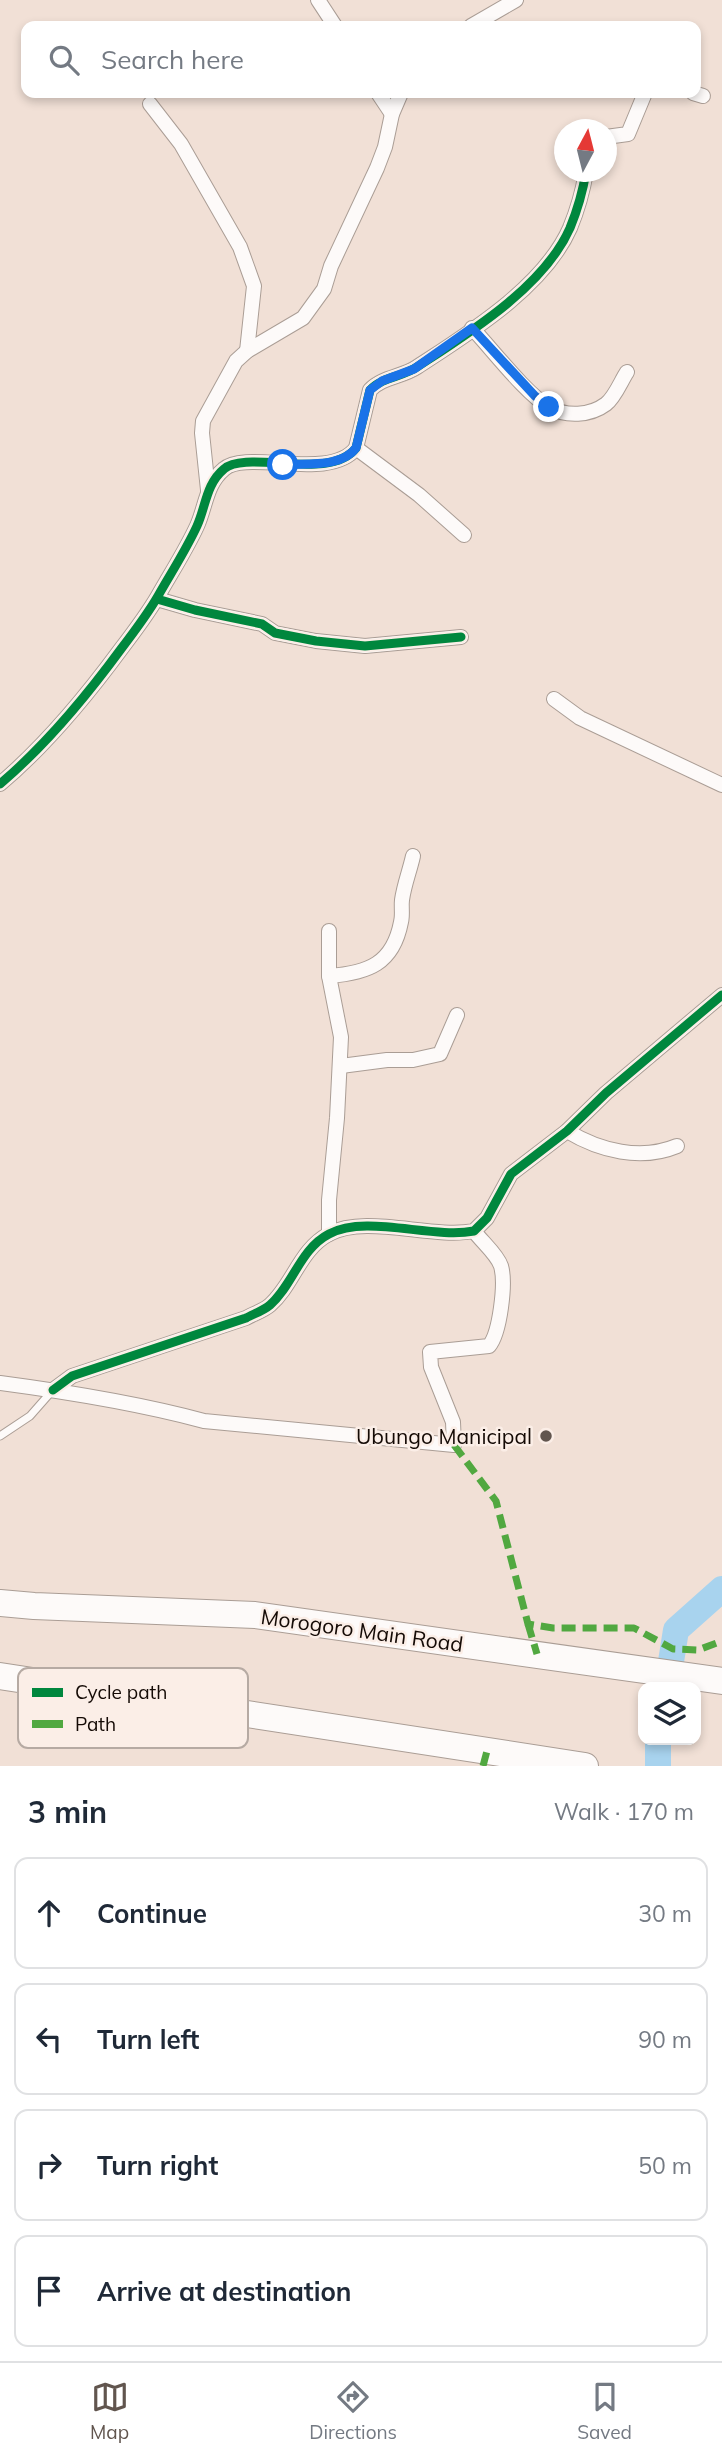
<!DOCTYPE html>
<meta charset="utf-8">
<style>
:root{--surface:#fff;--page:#f6f6f7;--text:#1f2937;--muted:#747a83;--line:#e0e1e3;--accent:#61554e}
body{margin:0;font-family:Mulish,sans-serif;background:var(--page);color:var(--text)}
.controls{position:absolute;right:21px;bottom:21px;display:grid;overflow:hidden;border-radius:14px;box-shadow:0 4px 10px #0003}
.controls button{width:63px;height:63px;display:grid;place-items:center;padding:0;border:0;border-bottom:2px solid var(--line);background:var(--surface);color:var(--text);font:35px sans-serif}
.compass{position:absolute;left:554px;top:119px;width:63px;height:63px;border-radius:50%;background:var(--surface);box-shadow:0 4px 10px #0003;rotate:7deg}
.stop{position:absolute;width:21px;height:21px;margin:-16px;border:5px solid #1a73e8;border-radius:50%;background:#fff}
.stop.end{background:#1a73e8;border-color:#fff;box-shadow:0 2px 7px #0008}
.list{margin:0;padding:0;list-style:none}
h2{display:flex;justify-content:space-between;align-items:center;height:91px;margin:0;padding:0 28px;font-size:30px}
h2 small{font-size:23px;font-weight:400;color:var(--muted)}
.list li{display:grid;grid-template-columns:46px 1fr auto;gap:21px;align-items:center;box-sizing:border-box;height:112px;margin:0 14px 14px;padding:0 14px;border:2px solid var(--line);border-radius:14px}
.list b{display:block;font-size:26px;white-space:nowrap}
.list em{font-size:23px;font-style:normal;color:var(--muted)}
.icon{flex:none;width:38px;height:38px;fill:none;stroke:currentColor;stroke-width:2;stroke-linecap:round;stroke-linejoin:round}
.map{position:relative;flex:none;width:722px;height:1766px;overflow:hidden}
.search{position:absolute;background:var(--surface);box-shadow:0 4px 10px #0003;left:21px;right:21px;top:21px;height:77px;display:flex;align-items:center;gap:18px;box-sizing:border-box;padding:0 24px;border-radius:14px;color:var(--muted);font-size:26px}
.sheet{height:595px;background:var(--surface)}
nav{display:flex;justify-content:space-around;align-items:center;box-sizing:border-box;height:98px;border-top:2px solid var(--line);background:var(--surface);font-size:19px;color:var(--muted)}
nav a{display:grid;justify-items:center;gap:4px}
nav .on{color:var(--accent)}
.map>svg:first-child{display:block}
</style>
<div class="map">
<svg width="722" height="1766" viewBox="0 0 722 1766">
<rect width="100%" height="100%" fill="#f1e0d6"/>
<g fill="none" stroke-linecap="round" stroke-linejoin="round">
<g stroke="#a8d3ee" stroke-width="26">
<polyline points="667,1687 676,1630 722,1589"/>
<polyline points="658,1766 658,1740"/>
</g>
<g stroke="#aa9d95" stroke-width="9">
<polyline id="lane" points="0,1436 30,1416 52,1391"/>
</g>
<g stroke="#aa9d95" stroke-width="16">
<g id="street">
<polyline points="318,0 335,26"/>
<polyline points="471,26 516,0"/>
<polyline points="378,93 392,114"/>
<polyline points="693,93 703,96"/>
<polyline points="150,104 181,144 240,247 254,286 247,351"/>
<polyline points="606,137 628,134 645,93"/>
<path d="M472 328C492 349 526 394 549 407 566 417 590 416 606 404 615 397 621 381 627 372"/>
<polyline points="356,448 419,495 464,535"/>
<polyline points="208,490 202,433 203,421 236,361 247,351 303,318 324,289 331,266 377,168 385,147 392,114 401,93"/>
<polyline points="157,599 195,610 262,624 275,633 316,641 365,646 461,637"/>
<polyline points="554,699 580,718 722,785"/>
<path d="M0 784C46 745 85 698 121 649 134 632 147 615 158 596 171 573 186 550 197 526 206 506 206 484 224 469 246 449 330 482 356 448L370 390C382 377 402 377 417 367 469 333 544 287 570 228 577 211 583 190 586 172"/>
<path d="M329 976C368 973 393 964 401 922 403 914 401 907 402 900 404 885 410 870 413 856"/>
<polyline points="341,1066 387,1060 413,1060 440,1054 457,1015"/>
<path d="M567 1131C600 1151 641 1161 677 1146"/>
<polyline points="329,1234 329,1200 337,1118 341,1037 329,976 329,931"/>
<path d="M0 1383C68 1392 137 1403 204 1421L454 1445 453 1422 431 1367 430 1352 489 1346C500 1333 506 1283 501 1266 497 1254 482 1242 474 1231"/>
<path d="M53 1390 72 1376 246 1318C253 1314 263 1311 270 1305 293 1285 300 1249 329 1234 366 1214 431 1239 474 1231L487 1218 511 1174 567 1131 606 1093 722 995"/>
</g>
</g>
<g stroke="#aa9d95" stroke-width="28">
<g id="highway">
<polyline points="0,1603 34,1606 255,1615 722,1681"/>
<polyline points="0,1676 585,1766"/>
</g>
</g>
<use href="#lane" stroke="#fdfaf9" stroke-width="7"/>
<use href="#street" stroke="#fdfaf9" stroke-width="14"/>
<use href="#highway" stroke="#fdfaf9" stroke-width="26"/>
<g stroke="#51a840" stroke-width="7" stroke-dasharray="14 7" stroke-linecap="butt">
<polyline points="454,1445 496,1501 528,1624 553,1628 634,1628 673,1649 698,1650 722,1641"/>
<polyline points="528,1624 537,1654"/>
<polyline points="483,1766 487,1751"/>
</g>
<g stroke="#fbeee7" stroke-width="13">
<g id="cycleway">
<polyline points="157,599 195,610 262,624 275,633 316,641 365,646 461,637"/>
<path d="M0 784C46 745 85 698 121 649 134 632 147 615 158 596 171 573 186 550 197 526 206 506 206 484 224 469 246 449 330 482 356 448L370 390C382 377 402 377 417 367 469 333 544 287 570 228 577 211 583 190 586 172"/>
<path d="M53 1390 72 1376 246 1318C253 1314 263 1311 270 1305 293 1285 300 1249 329 1234 366 1214 431 1239 474 1231L487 1218 511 1174 567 1131 606 1093 722 995"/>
</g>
</g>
<use href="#cycleway" stroke="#00873e" stroke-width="9"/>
</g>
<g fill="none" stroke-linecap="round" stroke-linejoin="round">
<path stroke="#1a73e8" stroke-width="9" d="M283 465C306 463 341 468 356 448L370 390 382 381 414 369 472 328 535 396 549 407"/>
</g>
<circle fill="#61554e" stroke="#fbeee7" stroke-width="2.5" cx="546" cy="1436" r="7"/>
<g text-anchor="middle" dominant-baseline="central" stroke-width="5" stroke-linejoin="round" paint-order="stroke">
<g font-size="21" fill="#140a05" stroke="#fbeee7" text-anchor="end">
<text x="532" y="1436">Ubungo Manicipal</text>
</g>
<g font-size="21" fill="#140a05" stroke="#fbeee7">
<text transform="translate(362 1630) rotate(8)">Morogoro Main Road</text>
</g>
</g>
<rect x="18" y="1668" width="230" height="80" rx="10" fill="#fbeee7" stroke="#b6aaa3" stroke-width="2"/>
<rect x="32" y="1688" width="31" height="9" fill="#00873e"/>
<rect x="32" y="1720" width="31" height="8" fill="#51a840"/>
<g font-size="19" fill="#140a05">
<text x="75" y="1699">Cycle path</text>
<text x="75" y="1731">Path</text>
</g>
</svg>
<div class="controls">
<button><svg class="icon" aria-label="layers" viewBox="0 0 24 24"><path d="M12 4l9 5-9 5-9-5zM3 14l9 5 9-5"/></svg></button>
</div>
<svg class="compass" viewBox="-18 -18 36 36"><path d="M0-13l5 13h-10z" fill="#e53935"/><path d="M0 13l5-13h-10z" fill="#747a83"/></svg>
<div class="stop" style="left:283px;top:465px"></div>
<div class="stop end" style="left:549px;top:407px"></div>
<div class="search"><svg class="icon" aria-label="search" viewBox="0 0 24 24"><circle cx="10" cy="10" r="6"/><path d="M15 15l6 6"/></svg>Search here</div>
</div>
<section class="sheet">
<h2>3 min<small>Walk · 170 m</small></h2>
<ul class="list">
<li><svg class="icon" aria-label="ahead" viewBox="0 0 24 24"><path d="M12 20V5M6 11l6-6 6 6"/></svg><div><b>Continue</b></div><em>30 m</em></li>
<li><svg class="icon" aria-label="left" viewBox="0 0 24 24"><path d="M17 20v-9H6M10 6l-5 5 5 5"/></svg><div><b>Turn left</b></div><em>90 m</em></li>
<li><svg class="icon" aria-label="right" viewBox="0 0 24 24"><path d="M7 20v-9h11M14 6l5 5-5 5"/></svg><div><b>Turn right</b></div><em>50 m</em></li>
<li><svg class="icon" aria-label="arrive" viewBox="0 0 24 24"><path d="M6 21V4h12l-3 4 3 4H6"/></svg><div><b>Arrive at destination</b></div></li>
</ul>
</section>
<nav>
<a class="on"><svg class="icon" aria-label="map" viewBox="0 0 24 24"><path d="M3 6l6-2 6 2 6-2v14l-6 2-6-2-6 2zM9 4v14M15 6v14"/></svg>Map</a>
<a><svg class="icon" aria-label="directions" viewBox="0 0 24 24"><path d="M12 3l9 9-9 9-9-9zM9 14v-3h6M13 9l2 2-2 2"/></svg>Directions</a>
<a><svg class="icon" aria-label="saved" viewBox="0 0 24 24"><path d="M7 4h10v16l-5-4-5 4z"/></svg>Saved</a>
</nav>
